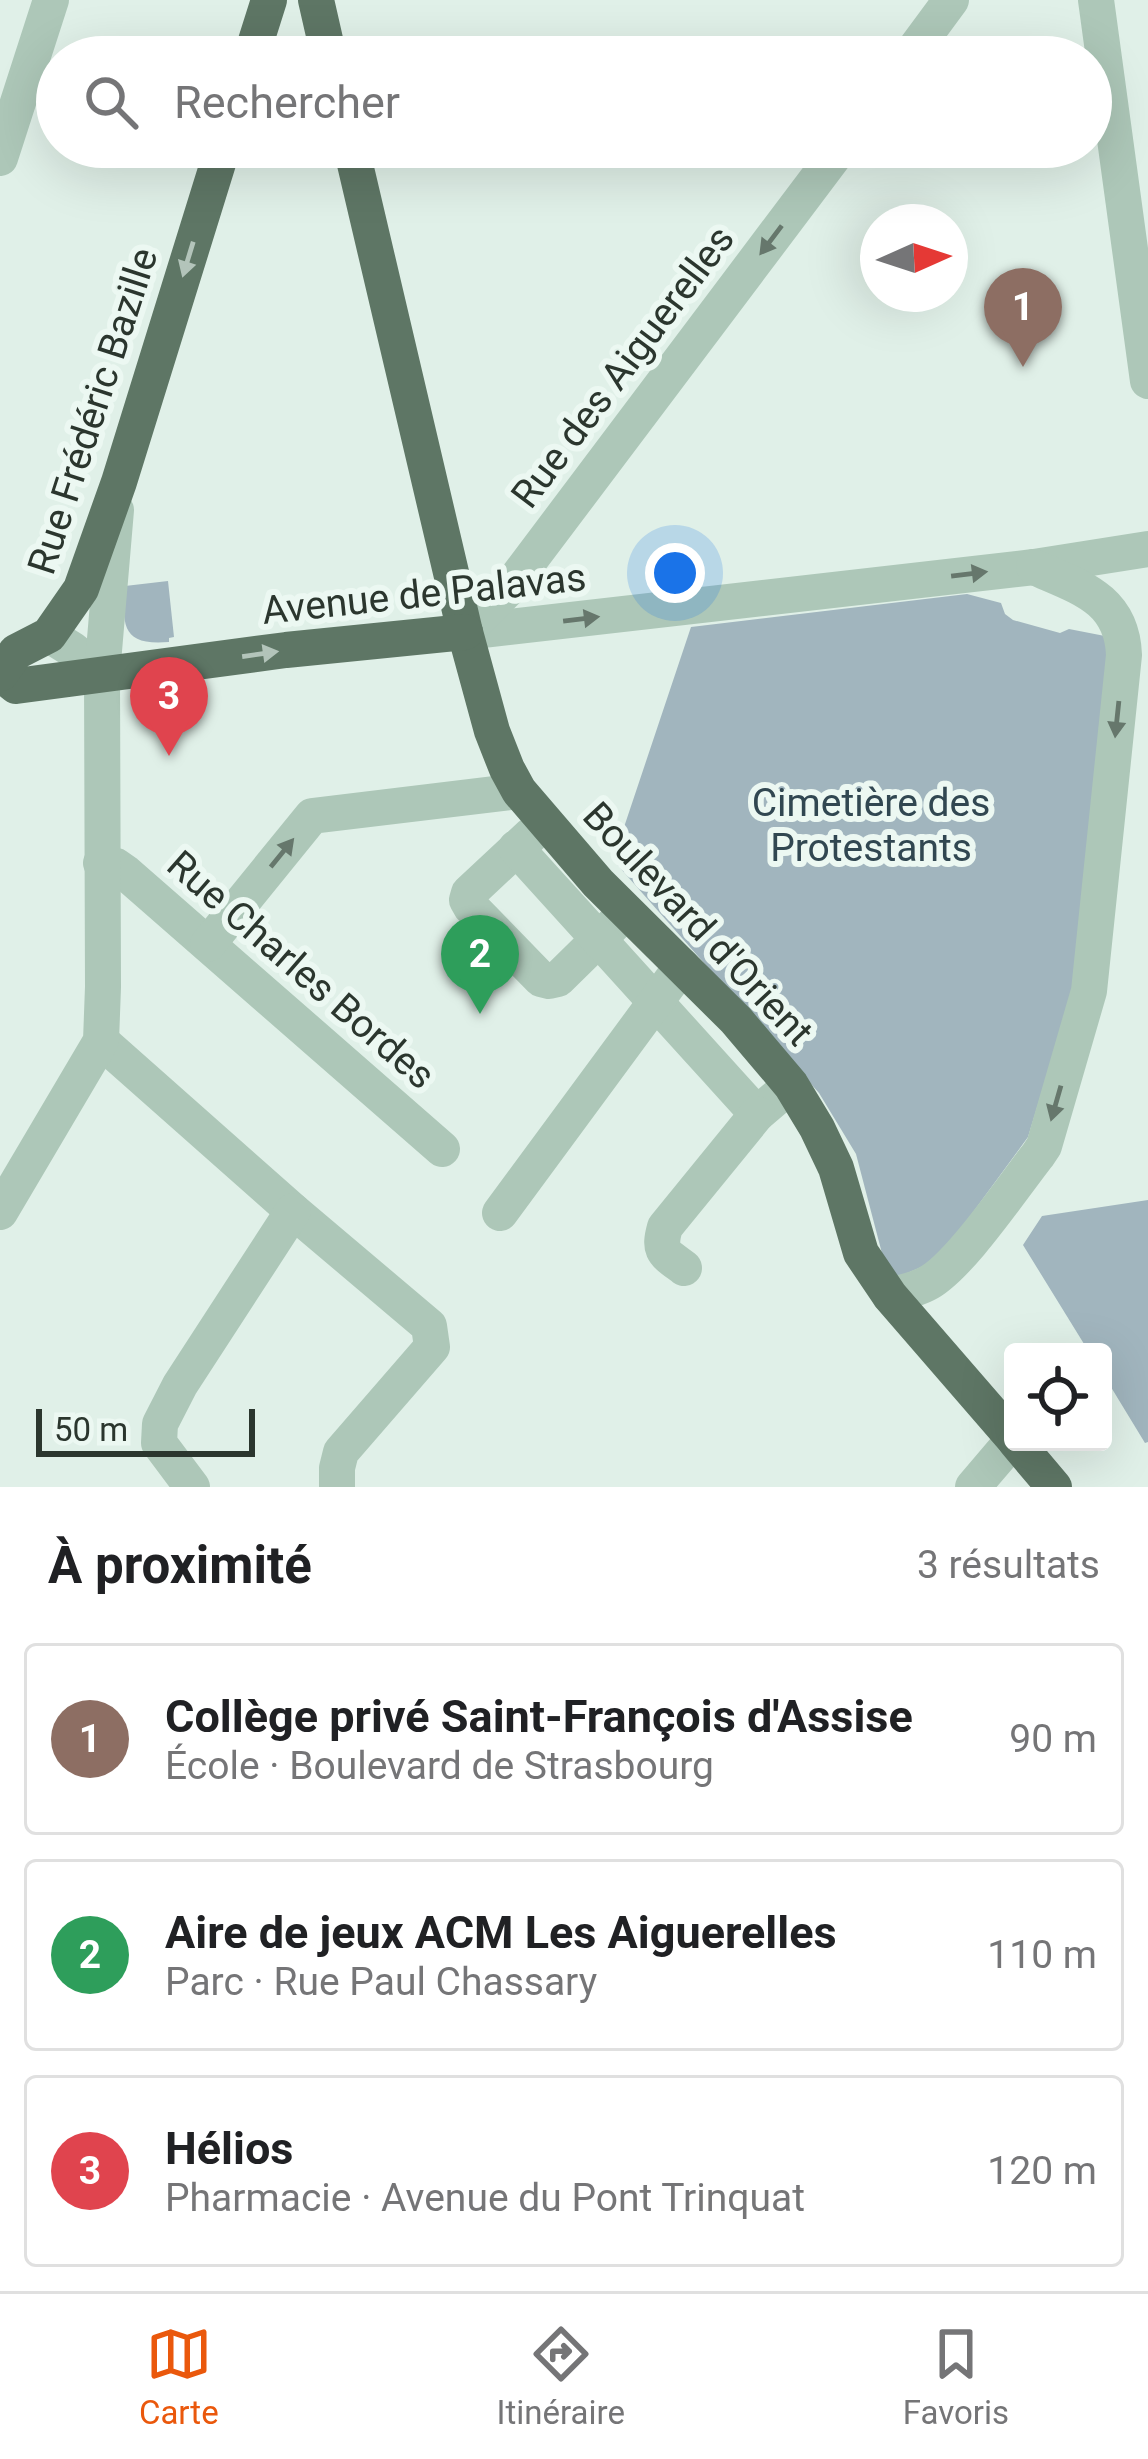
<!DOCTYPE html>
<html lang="fr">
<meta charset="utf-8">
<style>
:root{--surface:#fff;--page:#f6f6f6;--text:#202124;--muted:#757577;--line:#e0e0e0;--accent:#ea580c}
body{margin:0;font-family:Roboto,sans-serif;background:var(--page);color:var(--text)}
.controls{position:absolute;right:36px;bottom:36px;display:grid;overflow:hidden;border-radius:12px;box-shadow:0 12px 48px #0002}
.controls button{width:108px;height:108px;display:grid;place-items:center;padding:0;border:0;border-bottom:3px solid var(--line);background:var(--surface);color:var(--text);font:60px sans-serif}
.compass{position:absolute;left:860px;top:204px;width:108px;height:108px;border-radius:50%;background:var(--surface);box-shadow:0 12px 48px #0002;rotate:87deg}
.scale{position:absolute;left:36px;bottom:30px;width:219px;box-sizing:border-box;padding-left:12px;border:6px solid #2b362e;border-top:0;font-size:33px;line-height:42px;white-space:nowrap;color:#2b362e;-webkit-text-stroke:9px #ecf8f2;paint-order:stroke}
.you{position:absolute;left:675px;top:573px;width:42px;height:42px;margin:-30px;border:9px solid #fff;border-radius:50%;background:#1a73e8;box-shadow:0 0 0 18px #1a73e833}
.badge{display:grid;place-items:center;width:78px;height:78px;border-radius:50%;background:var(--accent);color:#fff;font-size:39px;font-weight:700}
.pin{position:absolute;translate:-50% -99px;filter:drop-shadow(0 3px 6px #0008)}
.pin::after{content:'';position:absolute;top:63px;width:42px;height:36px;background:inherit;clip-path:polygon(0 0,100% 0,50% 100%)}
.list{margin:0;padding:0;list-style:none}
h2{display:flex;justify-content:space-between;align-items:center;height:156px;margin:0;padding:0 48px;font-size:51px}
h2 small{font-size:39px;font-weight:400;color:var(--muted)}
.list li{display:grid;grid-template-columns:78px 1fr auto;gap:36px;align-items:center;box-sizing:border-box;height:192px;margin:0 24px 24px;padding:0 24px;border:3px solid var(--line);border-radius:12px}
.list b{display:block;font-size:45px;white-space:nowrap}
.list p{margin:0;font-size:39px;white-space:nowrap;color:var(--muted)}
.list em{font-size:39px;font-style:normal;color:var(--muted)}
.icon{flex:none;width:66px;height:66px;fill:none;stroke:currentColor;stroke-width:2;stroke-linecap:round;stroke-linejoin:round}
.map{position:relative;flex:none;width:1148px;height:1487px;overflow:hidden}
.search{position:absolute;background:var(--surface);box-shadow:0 12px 48px #0002;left:36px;right:36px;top:36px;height:132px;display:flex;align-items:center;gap:30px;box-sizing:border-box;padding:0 42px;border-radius:66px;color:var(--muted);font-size:45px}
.sheet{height:804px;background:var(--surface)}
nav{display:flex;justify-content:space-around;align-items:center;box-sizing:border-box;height:168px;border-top:3px solid var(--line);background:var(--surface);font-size:33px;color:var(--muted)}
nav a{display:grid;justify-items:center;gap:6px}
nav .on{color:var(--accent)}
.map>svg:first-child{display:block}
</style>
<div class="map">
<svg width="1148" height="1487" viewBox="0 0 1148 1487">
<rect width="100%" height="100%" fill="#e0f0e8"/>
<g fill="#a1b5be">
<path d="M168 581 174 637 169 638V642C122 646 122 626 125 586Z"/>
<polygon points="967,594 1001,603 1005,614 1013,620 1060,633 1069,629 1110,637 1073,990 1028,1137 938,1260 898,1277 884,1261 856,1154 819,1093 613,860 691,627"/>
<polygon points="1148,1200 1148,1442 1145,1443 1103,1374 1103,1352 1089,1352 1023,1245 1042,1216"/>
</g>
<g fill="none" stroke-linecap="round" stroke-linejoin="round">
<g stroke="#adc7b8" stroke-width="36">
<polyline points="1096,0 1148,381"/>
<polyline points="909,57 951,0"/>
<polyline points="0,158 51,0"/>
<polyline points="465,632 1034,567 1148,549"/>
<polyline points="465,632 509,588 841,147"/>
<polyline points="49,635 73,650 102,674"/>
<polyline points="531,835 469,893 467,900 471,907 541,979 549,981 558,979 616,922"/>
<polyline points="516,848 757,1114 791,1085"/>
<polyline points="101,863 116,866 126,873 442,1149"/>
<polyline points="208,944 312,816 519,791"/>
<polyline points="101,1041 293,1211 429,1326 432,1347 341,1452 337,1468 337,1487"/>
<polyline points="0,1212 101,1041 103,987 102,674 116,510"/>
<polyline points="500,1213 682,966"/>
<path d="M684 1268C664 1253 658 1252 665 1227L757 1114"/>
<path d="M890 1296C902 1292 915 1290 926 1284 958 1269 1014 1185 1038 1155L1044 1146 1089 991 1124 655C1122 598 1079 587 1034 567"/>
<polyline points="192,1487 159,1443 160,1424 180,1385 293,1211"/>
<polyline points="973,1487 1013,1440"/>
</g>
<g stroke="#5e7665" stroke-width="36">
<polyline points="316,0 329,57"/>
<polyline points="251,57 269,0"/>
<polyline points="351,147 465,632 492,731 507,769 519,791 598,883 736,1020 791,1085 817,1128 836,1168 861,1253 890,1296 1013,1438"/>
<polyline points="0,673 16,686 286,650 465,632"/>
<polyline points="1,673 16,652 49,635 81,589 119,482 223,147"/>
<polyline points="1016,1442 1054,1487"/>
</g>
</g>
<defs><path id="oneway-solid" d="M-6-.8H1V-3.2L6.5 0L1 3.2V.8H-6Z" transform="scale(3)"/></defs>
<g fill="#66776c">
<use href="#oneway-solid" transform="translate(771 240) rotate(127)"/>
<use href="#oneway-solid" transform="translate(969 574) rotate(-7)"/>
<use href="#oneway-solid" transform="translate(581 619) rotate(-7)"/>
<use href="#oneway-solid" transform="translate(1117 719) rotate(96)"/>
<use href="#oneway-solid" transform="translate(282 853) rotate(-51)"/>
<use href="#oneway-solid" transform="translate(1056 1103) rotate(106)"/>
</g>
<g fill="#b3c4ba">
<use href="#oneway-solid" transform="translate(188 259) rotate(107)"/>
<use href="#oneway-solid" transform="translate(260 654) rotate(-8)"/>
</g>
<g text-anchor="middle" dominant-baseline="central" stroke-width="12" stroke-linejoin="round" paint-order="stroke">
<g font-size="39" fill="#2b362e" stroke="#ecf8f2">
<text transform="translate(623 367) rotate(-53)">Rue des Aiguerelles</text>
<text transform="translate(93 411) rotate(-72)">Rue Frédéric Bazille</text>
<text transform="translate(424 594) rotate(-6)">Avenue de Palavas</text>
<text transform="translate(698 924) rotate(47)">Boulevard d'Orient</text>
<text transform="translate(301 970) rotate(41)">Rue Charles Bordes</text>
</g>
<g font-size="39" fill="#314751" stroke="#ecf8f2">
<text x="871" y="803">Cimetière des<tspan x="871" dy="45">Protestants</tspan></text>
</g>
</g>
</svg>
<div class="controls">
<button><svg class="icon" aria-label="locate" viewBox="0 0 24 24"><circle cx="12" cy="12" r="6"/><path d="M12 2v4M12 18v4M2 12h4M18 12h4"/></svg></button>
</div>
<svg class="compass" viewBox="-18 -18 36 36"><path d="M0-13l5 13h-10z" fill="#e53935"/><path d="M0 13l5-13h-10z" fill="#757577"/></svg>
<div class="scale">50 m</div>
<div class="you"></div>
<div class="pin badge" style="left:1023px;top:367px;background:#8d6e63">1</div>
<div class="pin badge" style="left:480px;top:1014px;background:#2e9e5b">2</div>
<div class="pin badge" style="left:169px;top:756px;background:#e0444e">3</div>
<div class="search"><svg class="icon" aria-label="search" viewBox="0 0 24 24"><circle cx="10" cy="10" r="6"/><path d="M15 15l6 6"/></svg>Rechercher</div>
</div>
<section class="sheet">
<h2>À proximité<small>3 résultats</small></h2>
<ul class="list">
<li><span class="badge" style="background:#8d6e63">1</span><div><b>Collège privé Saint-François d'Assise</b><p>École · Boulevard de Strasbourg</p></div><em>90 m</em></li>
<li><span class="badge" style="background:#2e9e5b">2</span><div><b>Aire de jeux ACM Les Aiguerelles</b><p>Parc · Rue Paul Chassary</p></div><em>110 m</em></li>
<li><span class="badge" style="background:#e0444e">3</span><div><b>Hélios</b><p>Pharmacie · Avenue du Pont Trinquat</p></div><em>120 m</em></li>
</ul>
</section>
<nav>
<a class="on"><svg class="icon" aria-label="map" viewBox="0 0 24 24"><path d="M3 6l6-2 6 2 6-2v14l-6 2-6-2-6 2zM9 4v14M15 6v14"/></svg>Carte</a>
<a><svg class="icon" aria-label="directions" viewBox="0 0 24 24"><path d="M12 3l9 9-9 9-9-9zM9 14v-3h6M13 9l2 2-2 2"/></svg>Itinéraire</a>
<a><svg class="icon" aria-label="saved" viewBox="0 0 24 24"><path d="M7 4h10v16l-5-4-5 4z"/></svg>Favoris</a>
</nav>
